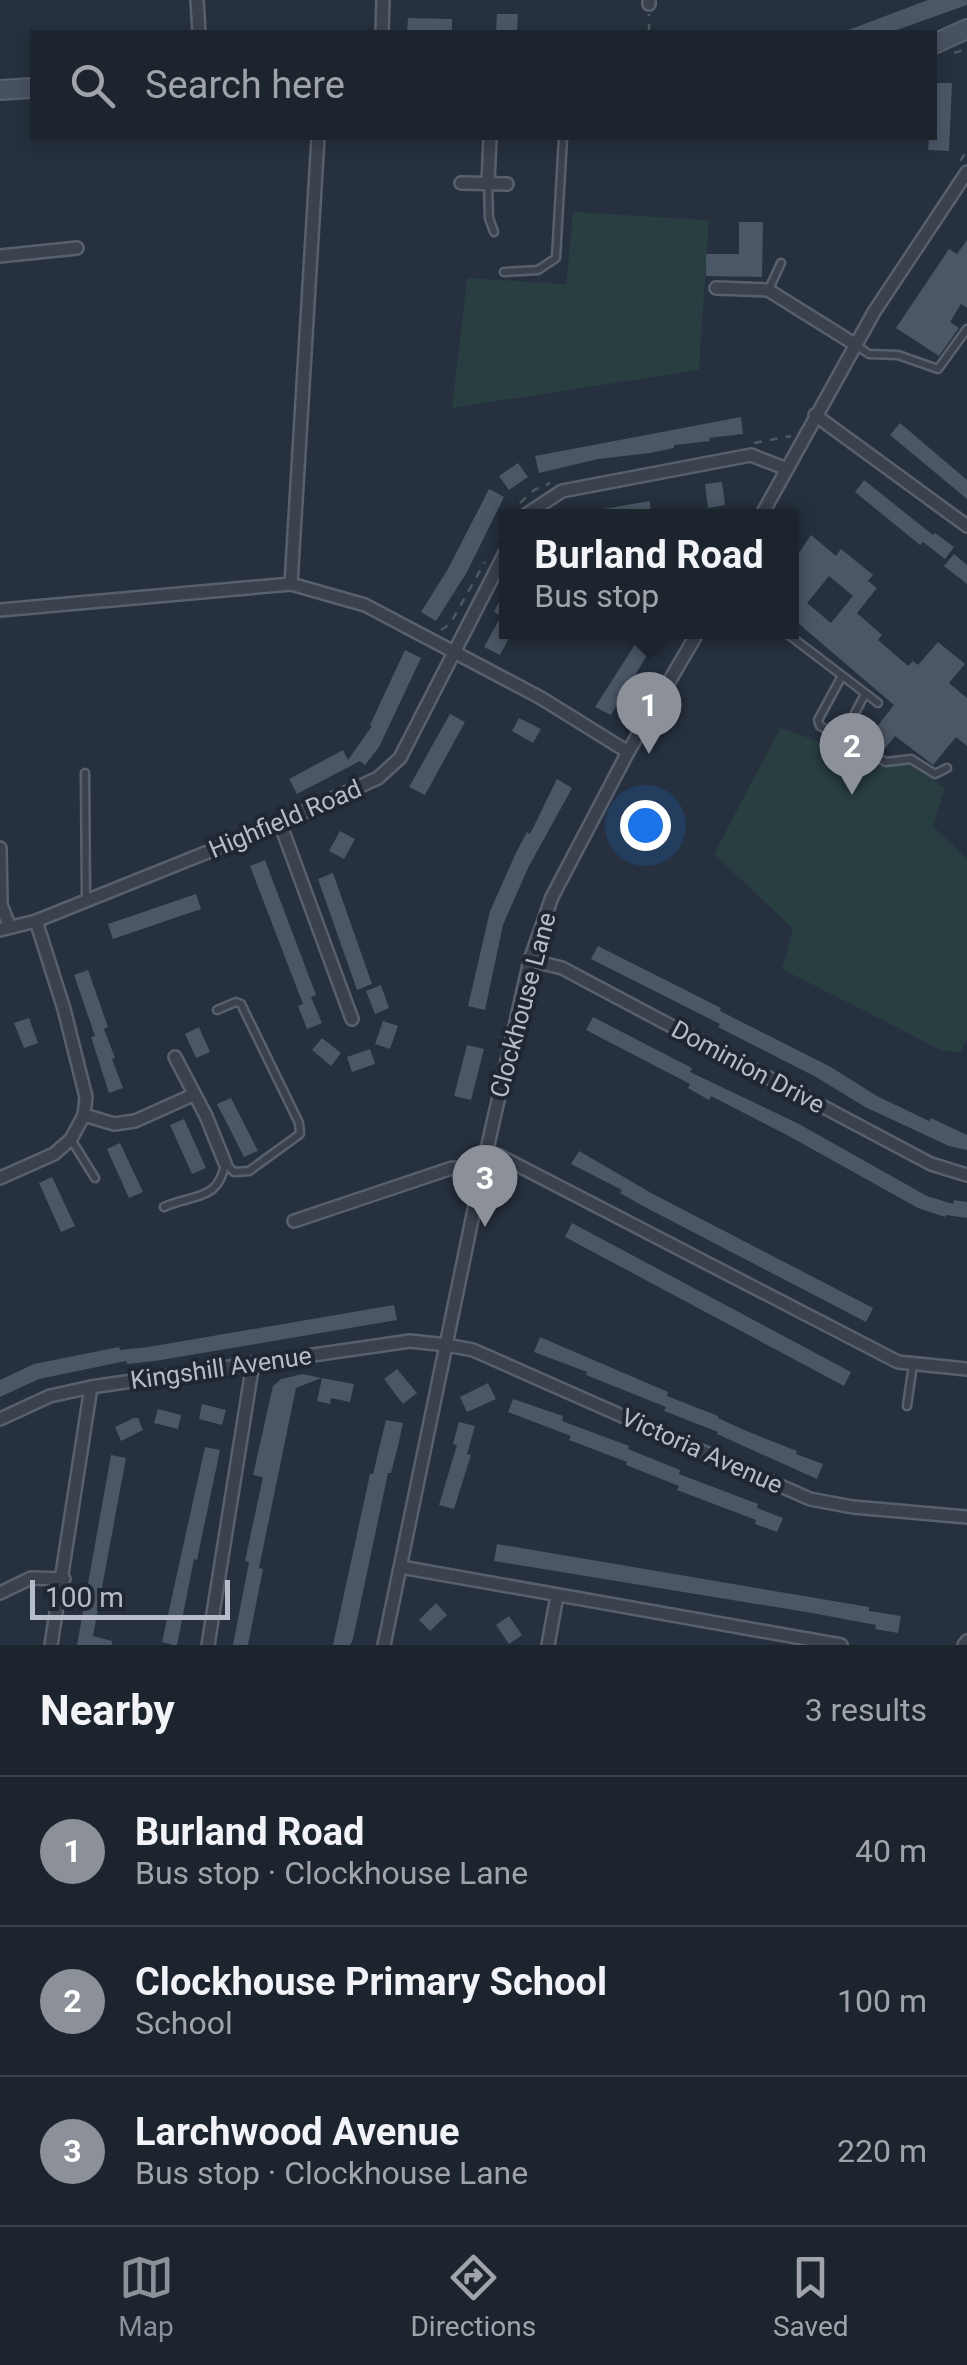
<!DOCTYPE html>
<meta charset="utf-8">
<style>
:root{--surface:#1c242e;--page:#252c36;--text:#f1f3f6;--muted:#a0a4aa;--line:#3a414a;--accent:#8c9099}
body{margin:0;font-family:Roboto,sans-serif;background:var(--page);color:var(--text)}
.scale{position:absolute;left:30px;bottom:25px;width:200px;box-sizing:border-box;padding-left:10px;border:5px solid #b6bdc9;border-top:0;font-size:28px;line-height:35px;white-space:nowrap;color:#b6bdc9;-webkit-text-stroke:8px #1f2733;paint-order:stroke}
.you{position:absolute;left:645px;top:825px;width:35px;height:35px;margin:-25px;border:8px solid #fff;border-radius:50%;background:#1a73e8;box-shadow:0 0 0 15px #1a73e833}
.badge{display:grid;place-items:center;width:65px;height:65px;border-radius:50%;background:var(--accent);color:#fff;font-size:32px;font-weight:700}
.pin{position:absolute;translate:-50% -82px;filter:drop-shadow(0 2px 5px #0008)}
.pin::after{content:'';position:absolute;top:52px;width:35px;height:30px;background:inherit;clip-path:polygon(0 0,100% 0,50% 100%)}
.popup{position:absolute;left:499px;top:509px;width:300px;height:130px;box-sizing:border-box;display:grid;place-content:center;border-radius:0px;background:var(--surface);filter:drop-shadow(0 2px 8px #0005);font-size:32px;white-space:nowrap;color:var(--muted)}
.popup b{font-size:38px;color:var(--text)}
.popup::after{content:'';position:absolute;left:50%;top:100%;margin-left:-20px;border:20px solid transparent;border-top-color:var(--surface)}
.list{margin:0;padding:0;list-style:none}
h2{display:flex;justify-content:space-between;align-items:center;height:130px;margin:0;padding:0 40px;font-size:42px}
h2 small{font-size:32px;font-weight:400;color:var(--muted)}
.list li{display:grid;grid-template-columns:65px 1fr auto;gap:30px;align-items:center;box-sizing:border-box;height:150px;padding:0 40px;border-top:2px solid var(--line)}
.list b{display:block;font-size:38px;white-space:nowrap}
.list p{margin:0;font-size:32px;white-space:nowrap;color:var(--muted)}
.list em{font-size:32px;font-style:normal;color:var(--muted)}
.icon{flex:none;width:55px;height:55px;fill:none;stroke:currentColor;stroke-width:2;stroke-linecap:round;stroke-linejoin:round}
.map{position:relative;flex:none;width:967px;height:1645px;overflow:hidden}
.search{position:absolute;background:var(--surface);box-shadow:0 5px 15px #0003;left:30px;right:30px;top:30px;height:110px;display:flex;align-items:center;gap:25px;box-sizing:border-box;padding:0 35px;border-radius:0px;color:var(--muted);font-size:38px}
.sheet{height:580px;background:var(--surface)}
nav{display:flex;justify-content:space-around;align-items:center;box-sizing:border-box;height:140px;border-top:2px solid var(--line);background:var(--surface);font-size:28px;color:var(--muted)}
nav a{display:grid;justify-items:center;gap:5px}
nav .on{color:var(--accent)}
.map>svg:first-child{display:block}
</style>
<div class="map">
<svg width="967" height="1645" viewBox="0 0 967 1645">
<rect width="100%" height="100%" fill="#26303e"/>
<g fill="#293e40">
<polygon points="573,212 709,220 699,370 452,408 467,278 566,284"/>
<polygon points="780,728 887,765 909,764 945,788 933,826 967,859 967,1040 960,1053 941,1050 782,969 793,929 714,854"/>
</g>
<g fill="#4c5766" fill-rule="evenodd">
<polygon points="928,0 967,0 967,5 891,32 843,32"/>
<polygon points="497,14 518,14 517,32 496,32"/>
<polygon points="408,18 452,19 452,32 407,32"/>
<polygon points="934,83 952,83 949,151 928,150 929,138 934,138"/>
<polygon points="739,222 763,222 762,277 706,276 706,254 739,254"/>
<polygon points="967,240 967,308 961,304 950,322 959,328 939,356 896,328 949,249 957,254"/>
<polygon points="741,417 743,434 709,438 710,441 674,445 674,448 650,453 598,459 539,473 535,456"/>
<polygon points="900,423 967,480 967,499 890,435"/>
<polygon points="518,463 528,477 509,490 499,476"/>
<polygon points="864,480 933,535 935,533 954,547 945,559 923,542 920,545 855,492"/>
<polygon points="722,482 725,505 708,508 705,484"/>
<polygon points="489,489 504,497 467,572 436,621 421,612 448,569"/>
<polygon points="650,501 651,516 598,516 598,510"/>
<path d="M811 535 836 556 841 549 873 575 868 581 877 588 857 613 882 635 878 640 908 666 913 661 918 665 938 642 965 664 949 683 967 698V746L956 737 933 765 895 736 883 751 868 738 894 705 792 618V563ZM829 576 853 596 831 623 807 603Z"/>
<polygon points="954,554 967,565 967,584 944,566"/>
<polygon points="506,587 506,632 511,634 500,655 484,647 501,616 494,612"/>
<polygon points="643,632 661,632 611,715 595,707"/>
<polygon points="405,650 421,658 379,747 365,765 360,761 297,794 289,779 343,750 348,760 372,726 370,725"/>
<polygon points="450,714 465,722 425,795 409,787"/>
<polygon points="519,718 541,729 533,743 512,731"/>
<polygon points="557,779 572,788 528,868 503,925 485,1010 468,1006 490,911 516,853 527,832 530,834"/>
<polygon points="340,831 355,839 344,859 329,851"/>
<polygon points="265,860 316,995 311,997 322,1023 307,1029 298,1006 303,1004 250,866"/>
<polygon points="333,873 372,984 357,990 318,879"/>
<polygon points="196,894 201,909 113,939 108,924"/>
<polygon points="598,946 721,1008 720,1011 829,1066 877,1096 929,1121 931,1118 967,1135 967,1150 949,1146 865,1107 816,1077 718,1027 720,1024 591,959"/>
<polygon points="88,970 108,1027 104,1029 115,1058 112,1059 123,1088 109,1093 91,1037 95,1036 74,975"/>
<polygon points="381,985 389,1008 375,1014 366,991"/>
<polygon points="593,1017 692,1068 690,1072 799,1124 927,1196 953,1204 954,1200 967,1202 967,1218 946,1215 945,1217 918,1208 787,1135 711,1096 709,1100 688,1088 690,1084 586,1030"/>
<polygon points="29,1018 38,1043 24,1048 14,1023"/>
<polygon points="383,1021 398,1026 390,1049 375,1044"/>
<polygon points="199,1027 210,1052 196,1058 185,1034"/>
<polygon points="322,1038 341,1053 331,1066 312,1050"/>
<polygon points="467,1045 484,1049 471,1100 454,1096"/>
<polygon points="370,1049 375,1064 352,1072 347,1057"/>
<polygon points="231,1098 258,1151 244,1157 217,1104"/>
<polygon points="184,1119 206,1168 192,1174 170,1125"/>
<polygon points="120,1143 143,1192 129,1198 107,1149"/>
<polygon points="579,1151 653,1194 873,1308 866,1322 641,1205 620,1193 622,1190 571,1164"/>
<polygon points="52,1177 75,1226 61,1232 39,1183"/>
<polygon points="572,1223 851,1372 844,1386 565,1237"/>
<polygon points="394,1305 397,1320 155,1361 127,1364 126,1361 39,1379 0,1397 0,1380 34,1364 119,1347 120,1350 148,1347"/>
<polygon points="540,1337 668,1392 667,1396 718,1416 718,1418 744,1430 797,1451 796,1454 823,1464 817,1479 717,1434 718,1432 664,1411 666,1407 586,1375 587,1372 534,1352"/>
<polygon points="397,1369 417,1393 403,1404 384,1379"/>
<polygon points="303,1374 321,1378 296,1388 259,1568 263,1569 248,1645 233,1645 249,1562 245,1561 263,1477 253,1475 273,1386 281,1379"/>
<polygon points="322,1378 354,1384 350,1402 331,1398 330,1404 317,1401"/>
<polygon points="488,1383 496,1399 467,1412 460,1397"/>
<polygon points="513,1399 563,1416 562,1421 629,1446 628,1449 680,1470 679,1474 758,1504 757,1508 783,1518 777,1532 755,1524 756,1520 677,1490 679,1486 626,1465 627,1462 569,1440 571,1436 508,1412"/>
<polygon points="202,1404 226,1410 222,1425 199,1419"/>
<polygon points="158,1409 181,1415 178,1429 154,1423"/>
<polygon points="134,1418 138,1418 143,1430 121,1441 115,1427"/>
<polygon points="386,1420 403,1423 398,1446 391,1473 388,1473 353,1639 350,1645 333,1645 370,1474 373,1474"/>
<polygon points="459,1422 475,1426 467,1454 471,1455 454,1509 439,1505 457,1445 453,1444"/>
<polygon points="205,1447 220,1450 197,1560 194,1559 177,1645 173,1645 162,1642"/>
<polygon points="111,1455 126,1458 93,1636 112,1641 112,1645 77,1645"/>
<polygon points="497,1544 869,1607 869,1611 901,1616 898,1633 875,1629 876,1625 812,1613 494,1561"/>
<polygon points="436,1603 447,1615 430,1631 419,1620"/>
<polygon points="509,1616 522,1635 509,1644 496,1625"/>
</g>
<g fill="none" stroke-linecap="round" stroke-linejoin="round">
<g stroke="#58606c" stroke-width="11">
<g id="service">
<polyline points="488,183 489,218 494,232"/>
<polyline points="504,272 538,270 556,258 563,138"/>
<polyline points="769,289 781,263"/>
<polyline points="857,346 869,354 898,355 938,369 967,329"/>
<polyline points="785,632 878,703"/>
<polyline points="842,676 818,720 820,726 842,738 865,694"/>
<polyline points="842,738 886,762 911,759 935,774 947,768"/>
<polyline points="85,773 86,899"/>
<polyline points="72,1141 95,1178"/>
<path d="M164 1207C192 1194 219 1202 225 1163L234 1172 249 1171 300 1134 299 1123 241 1004 236 1002 217 1010"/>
<polyline points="907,1406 913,1364"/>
</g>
</g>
<g stroke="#58606c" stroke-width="16">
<g id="minor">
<polyline points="197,0 199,32"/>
<polyline points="649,4 649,0"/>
<polyline points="382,32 383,0"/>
<polyline points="488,182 490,138"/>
<polyline points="461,183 507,184"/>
<polyline points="0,256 77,248"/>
<polyline points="716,288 768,290 856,345"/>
<polyline points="815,415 967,526"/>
<polyline points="524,516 562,491 751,455 787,469"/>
<polyline points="761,516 874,312 967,172"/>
<polyline points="291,584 318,138"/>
<polyline points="0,610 291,584 365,605 541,698 628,752"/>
<polyline points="280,823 352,1019"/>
<polyline points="0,848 1,905 10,927"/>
<polyline points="0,930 36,921 280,823 378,778 400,758 507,549"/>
<polyline points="530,960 562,968 931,1164 967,1175"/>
<polyline points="175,1057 206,1116 225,1163"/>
<polyline points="84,1115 114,1124 135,1121 193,1095"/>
<polyline points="486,1152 500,1156 898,1362 967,1369"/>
<polyline points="0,1178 54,1154 71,1139 84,1115 86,1097 64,1009 36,921"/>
<polyline points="294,1221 452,1168 482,1171"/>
<polyline points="0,1419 50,1396 91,1387 410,1341 447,1345 473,1350 810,1499 853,1507 967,1517"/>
<polyline points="401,1567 841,1645"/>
<polyline points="0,1593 31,1578 64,1579"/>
<polyline points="51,1645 91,1387"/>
<polyline points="208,1645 253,1363"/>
<polyline points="384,1645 482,1171 530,960 552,897 628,752 698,632"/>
<polyline points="548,1645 557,1596"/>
<polyline points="964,1645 967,1641"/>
</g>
</g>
<g stroke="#58606c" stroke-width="22">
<g id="secondary">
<polyline points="934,44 967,29"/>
<polyline points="0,90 32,88"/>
</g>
</g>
<g stroke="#485b5e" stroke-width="2.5" stroke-dasharray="8 8" stroke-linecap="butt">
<polyline points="649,32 649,14"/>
<polyline points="954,53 967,49"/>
<polyline points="960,161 967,151"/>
<polyline points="754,443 791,436"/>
<polyline points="520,503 534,490 550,483"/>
<polyline points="499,538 507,524"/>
<polyline points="441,630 450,624 485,562"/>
</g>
<use href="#service" stroke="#3a424e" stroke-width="6"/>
<use href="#minor" stroke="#3a424e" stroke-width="11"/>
<use href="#secondary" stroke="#485160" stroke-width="18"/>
</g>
<g text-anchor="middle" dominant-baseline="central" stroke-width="8" stroke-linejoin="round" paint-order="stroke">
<g font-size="25" fill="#b6bdc9" stroke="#1f2733">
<text transform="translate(285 819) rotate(-23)">Highfield Road</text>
<text transform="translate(523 1005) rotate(-75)">Clockhouse Lane</text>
<text transform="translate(748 1067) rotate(28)">Dominion Drive</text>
<text transform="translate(221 1368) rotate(-8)">Kingshill Avenue</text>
<text transform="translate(702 1451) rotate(24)">Victoria Avenue</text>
</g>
</g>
</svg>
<div class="scale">100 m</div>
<div class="you"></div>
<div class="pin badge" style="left:649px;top:754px">1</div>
<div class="popup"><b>Burland Road</b>Bus stop</div>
<div class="pin badge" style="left:852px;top:795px">2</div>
<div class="pin badge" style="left:485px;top:1227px">3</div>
<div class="search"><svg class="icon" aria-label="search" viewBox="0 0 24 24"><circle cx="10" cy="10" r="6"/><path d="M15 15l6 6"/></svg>Search here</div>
</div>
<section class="sheet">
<h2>Nearby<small>3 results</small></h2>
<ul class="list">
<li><span class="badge">1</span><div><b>Burland Road</b><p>Bus stop · Clockhouse Lane</p></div><em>40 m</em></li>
<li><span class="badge">2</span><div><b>Clockhouse Primary School</b><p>School</p></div><em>100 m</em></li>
<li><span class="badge">3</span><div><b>Larchwood Avenue</b><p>Bus stop · Clockhouse Lane</p></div><em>220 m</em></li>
</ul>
</section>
<nav>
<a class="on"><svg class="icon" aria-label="map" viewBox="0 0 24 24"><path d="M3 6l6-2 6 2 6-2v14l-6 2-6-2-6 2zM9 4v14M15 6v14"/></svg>Map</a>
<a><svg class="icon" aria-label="directions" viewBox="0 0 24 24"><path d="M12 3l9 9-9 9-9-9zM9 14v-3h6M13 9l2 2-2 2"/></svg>Directions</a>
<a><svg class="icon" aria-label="saved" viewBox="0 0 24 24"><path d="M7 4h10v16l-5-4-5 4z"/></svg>Saved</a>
</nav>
